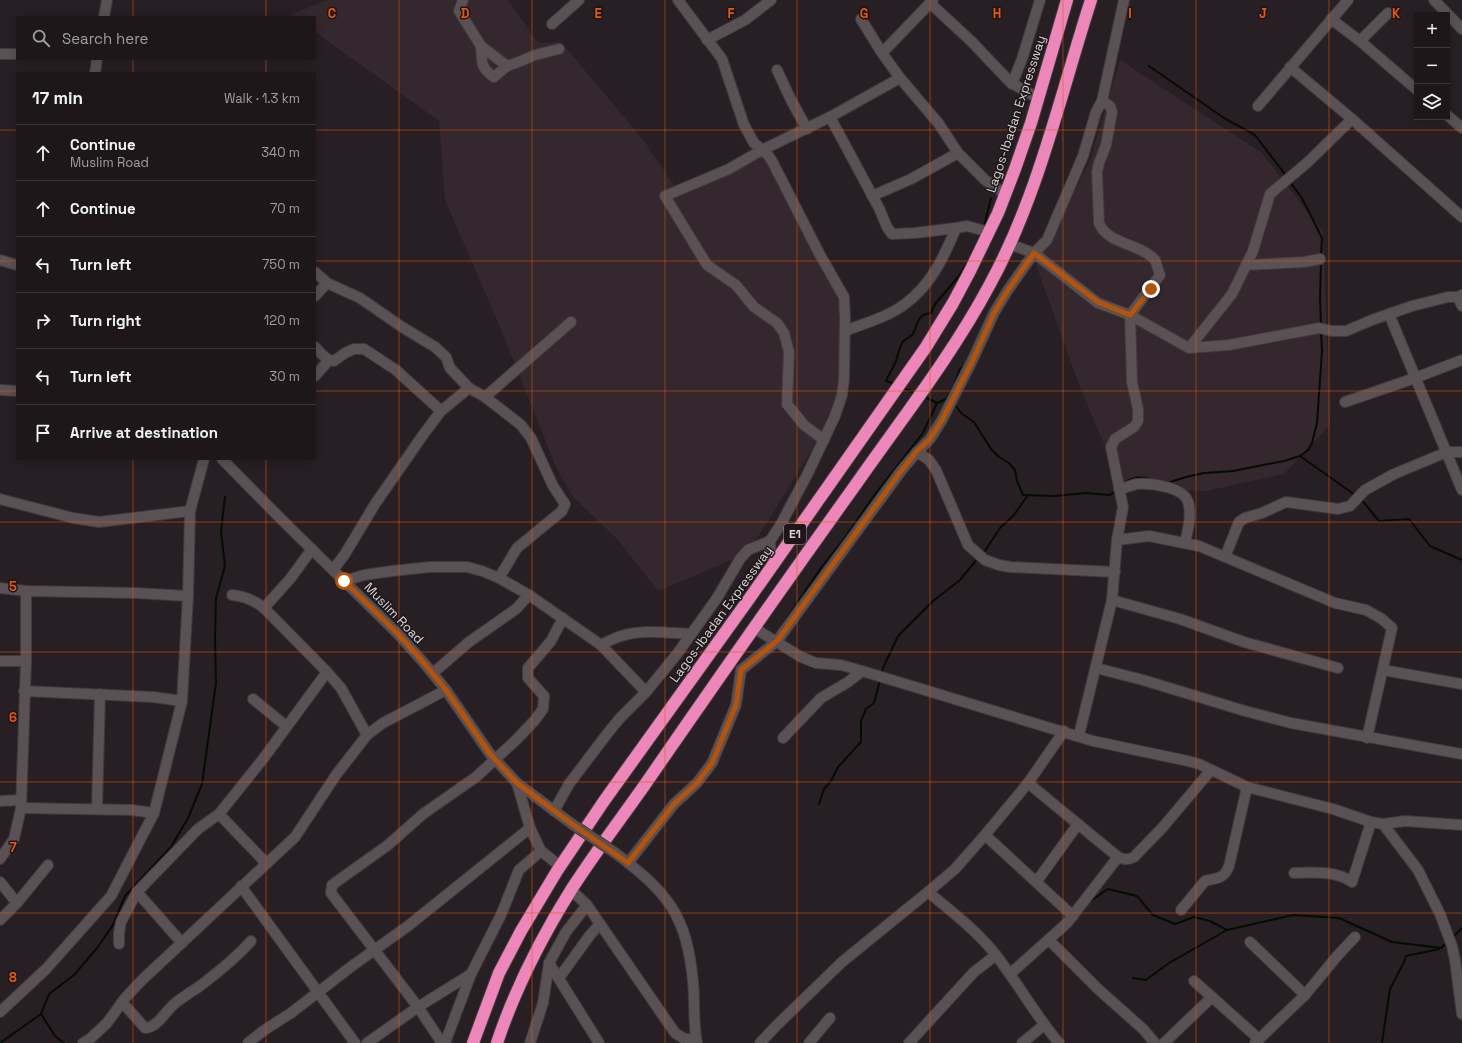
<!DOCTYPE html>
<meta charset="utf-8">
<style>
:root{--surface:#1d171a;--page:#2a2427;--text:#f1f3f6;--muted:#a09fa2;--line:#3b3639}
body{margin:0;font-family:"Space Grotesk",sans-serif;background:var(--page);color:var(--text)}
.controls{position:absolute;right:12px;top:12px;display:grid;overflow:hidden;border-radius:0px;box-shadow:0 2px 10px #0003}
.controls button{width:36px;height:36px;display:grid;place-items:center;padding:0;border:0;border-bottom:1px solid var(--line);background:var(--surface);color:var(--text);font:20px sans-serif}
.stop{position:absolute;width:12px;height:12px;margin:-9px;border:3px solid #b45309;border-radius:50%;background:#fff}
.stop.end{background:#b45309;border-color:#fff;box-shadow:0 1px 4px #0008}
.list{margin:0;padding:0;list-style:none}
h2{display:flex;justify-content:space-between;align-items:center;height:52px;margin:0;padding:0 16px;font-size:17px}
h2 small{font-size:13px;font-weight:400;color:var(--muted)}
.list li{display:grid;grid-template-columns:26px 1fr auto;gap:12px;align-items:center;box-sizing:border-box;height:56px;padding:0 16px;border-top:1px solid var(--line)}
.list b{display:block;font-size:15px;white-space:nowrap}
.list p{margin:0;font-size:13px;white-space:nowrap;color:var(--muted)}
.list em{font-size:13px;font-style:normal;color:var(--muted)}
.icon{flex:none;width:22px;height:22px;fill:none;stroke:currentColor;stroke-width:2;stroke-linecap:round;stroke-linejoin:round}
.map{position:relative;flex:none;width:1462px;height:1043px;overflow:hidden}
.search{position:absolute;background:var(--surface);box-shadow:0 2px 10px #0003;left:16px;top:16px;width:300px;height:44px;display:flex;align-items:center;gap:10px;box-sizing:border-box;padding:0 14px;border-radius:0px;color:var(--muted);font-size:15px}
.panel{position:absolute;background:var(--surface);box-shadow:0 2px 10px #0003;left:16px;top:72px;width:300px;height:388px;border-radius:0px}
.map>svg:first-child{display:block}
</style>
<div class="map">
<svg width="1462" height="1043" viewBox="0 0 1462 1043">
<rect width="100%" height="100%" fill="#271f23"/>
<g fill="#34272d">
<polygon points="328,0 508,0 538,43 561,42 645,142 679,193 763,155 845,307 839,406 748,553 658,591 618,540 572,496 556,467 503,334 445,200 439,121 315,32 315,17 295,17 291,14"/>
<polygon points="1120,60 1262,153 1323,232 1330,425 1284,474 1206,491 1123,488 1081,390 1036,265 1089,163"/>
</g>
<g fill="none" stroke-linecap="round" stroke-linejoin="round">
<g stroke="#050c00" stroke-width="2">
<polyline points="1149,66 1224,118 1255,135 1287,177"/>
<polyline points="1290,182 1302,198 1322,238 1321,257"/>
<polyline points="984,227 991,198"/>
<polyline points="1321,325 1320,299 1321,261"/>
<path d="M895 384 886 381C889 374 893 368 896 361 898 355 899 348 902 343 904 339 909 338 912 335 919 325 915 315 931 313L935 304 959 276 972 255"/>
<polyline points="903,388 915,393"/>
<polyline points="925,397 937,403 946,399 948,401"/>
<polyline points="946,399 954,385 960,369 965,365"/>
<polyline points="954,403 961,413 974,422 991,449 999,457 1009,463 1015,470 1017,481 1023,495 1054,496 1086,493 1110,495 1116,490"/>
<polyline points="1300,456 1308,450 1312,443 1317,423 1322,351 1321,331"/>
<path d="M1124 483C1135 475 1145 477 1157 481"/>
<polyline points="1167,483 1186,477 1204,473 1233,471 1284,461 1300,456 1355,495"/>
<polyline points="1361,499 1379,521 1409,519 1430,546 1462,560"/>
<polyline points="983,554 1000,528 1014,515 1028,495"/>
<polyline points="775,636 821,568 844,539 876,493 923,433 937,403"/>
<polyline points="882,674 883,668 898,636 933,601 960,580 978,558"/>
<polyline points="819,804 824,789 831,781 838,767 861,742 861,721 866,709 874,703 880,680"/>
<polyline points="1089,902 1108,889 1137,896 1153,915 1175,924 1194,917 1210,921 1227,930"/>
<polyline points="1452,938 1462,928"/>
<polyline points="1133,978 1146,980 1169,963 1227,930 1293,915 1339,918 1392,942 1441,948 1447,942"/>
<polyline points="41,1014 55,1036 64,1043"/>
<polyline points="0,1043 41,1014 49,994 74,975 97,948 113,925 125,896 171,847 188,818 202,784 216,683 215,638 216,598 225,566 221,531 225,497"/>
<polyline points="1382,1043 1390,989 1404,962 1406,956 1439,949"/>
</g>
<g stroke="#403a3d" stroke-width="12">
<g id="minor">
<polyline points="463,0 459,11 481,46 507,66 516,63 535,55 559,49"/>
<polyline points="678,0 722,59 744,125 754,143 768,155 772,161 820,255 844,297 845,318 844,379 842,395 835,416 808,473 781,524 770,541 770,550 773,565"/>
<polyline points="1434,0 1462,29"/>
<polyline points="930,3 971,41 1011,83 1038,98"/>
<polyline points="104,17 107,0"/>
<polyline points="861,19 882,53 900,78 939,124 958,153 985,180 1005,194"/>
<polyline points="1331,19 1360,41 1417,90"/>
<polyline points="552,24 579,0"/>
<polyline points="707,40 745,20 771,0"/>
<polyline points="1360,41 1388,13"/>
<path d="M481 46C482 61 480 68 494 77L507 66"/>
<polyline points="882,53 933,0"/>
<polyline points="0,54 17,54"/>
<polyline points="1290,67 1352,119 1462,217"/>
<polyline points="777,70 791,100 807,129"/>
<polyline points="95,73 97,59"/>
<polyline points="1012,84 1022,59 1040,0"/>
<polyline points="1258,106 1348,0"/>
<polyline points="1447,115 1462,128"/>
<polyline points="830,117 879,208 887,227 892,234 915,233 956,228"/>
<polyline points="872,196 911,179 958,153"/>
<polyline points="1009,244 1034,253 1098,303 1130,315 1189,348 1229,345 1319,328 1332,331 1346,331 1372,320 1412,306 1448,297 1458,297 1462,295"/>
<polyline points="0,260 17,265"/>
<polyline points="1246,265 1304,262 1320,259"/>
<polyline points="315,272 327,283 360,298 402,327 435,347 446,357 450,368 469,388 485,397 521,425 531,438 553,486 565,504 562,511 517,548 499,578"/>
<polyline points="315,296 327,283"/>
<polyline points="1458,297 1462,306"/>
<polyline points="1389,314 1462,490"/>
<path d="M845 331C865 323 888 317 905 304 931 285 944 257 956 228L967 226 989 232"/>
<path d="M315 347C321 353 325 360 334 361L345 353 354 349H364L396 370 441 411"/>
<polyline points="1189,348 1232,294 1253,251 1270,194 1308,162 1352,119"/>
<polyline points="315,376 329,360"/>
<polyline points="0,390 17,391"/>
<polyline points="485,397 571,322"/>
<polyline points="1345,402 1415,378 1462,360"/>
<polyline points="824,440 804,425 787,404 789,352 784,333 777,323 754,307 736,285 707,265 665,196 729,169 762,150 830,117 900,78"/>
<polyline points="917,452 929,460 936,470 968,545 985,560 999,565 1010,567 1115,572"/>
<polyline points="222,459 281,519 398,634 424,663 446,690 490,754 517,783 572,824"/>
<path d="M1119 489C1125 488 1132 485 1137 484 1151 483 1184 487 1188 502 1192 515 1188 530 1185 542"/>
<polyline points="0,499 73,518 99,522 190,511"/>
<polyline points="1117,540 1149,536 1199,546 1335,603 1366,610 1382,619 1392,628 1367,738"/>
<polyline points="1225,557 1239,522 1245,518 1262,513 1286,502 1338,509 1350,506 1365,490 1394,474 1447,452 1462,452"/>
<polyline points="333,570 345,554 375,504 423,435 441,411 469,388"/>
<polyline points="344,581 364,575 392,571 430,567 467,567 482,571 499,578 529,595 601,645 646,692"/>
<polyline points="0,588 26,591 136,593 188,596"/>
<path d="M232 595C245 596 254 600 264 608L327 672 341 688 367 735"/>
<polyline points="1112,600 1180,619 1244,642 1338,668"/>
<polyline points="264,608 290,579 312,549"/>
<polyline points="754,628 801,657 816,663 841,665 862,671 1093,741 1188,761 1199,764 1247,787 1333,809 1371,822 1383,824 1418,870 1440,914 1452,946 1455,960 1462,1014"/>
<path d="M601 645C607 642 614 638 621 636 643 629 668 633 691 634"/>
<polyline points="0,661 26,661"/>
<polyline points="1096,668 1143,680 1245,711 1291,723 1462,754"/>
<polyline points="1383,670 1462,684"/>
<polyline points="433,673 469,642 516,609 529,595"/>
<polyline points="24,691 153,697 182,701"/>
<polyline points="253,699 286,726"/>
<path d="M1079 735 1112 600 1117 540 1123 507 1111 447 1115 439 1134 427 1138 421V409L1132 382 1130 315 1160 275C1158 271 1157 264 1155 260 1140 243 1108 245 1099 223L1097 172 1099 163 1106 145 1112 112 1110 106 1102 101"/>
<polyline points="783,738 821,698 848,682 862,671"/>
<polyline points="517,783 530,828 541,851 560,866"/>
<polyline points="1028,783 1118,857"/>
<polyline points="0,801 21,800"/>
<polyline points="21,808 132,810 154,813"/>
<polyline points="97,809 100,694"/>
<polyline points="554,811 569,784 607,734 620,718 646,692 677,654 717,598 740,559 748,550 770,541"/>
<polyline points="219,814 263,759 327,672"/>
<polyline points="1383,824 1405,821 1462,825"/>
<polyline points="985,835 1073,916"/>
<path d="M614 852C667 892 687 914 693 982 695 1002 693 1023 697 1043"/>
<polyline points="0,859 14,839 21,808 26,661 26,591"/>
<polyline points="628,863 674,804 697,783 712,763 736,705 741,670 777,641 901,471 917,452 930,439 942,420 972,361 994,313 1008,290 1034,253 1047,240 1083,156 1096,112 1102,101 1124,0"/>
<path d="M1294 873C1312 872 1338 871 1352 882L1371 822"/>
<polyline points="1037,881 1078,824"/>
<polyline points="0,882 17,903"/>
<polyline points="241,886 355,1043"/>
<polyline points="571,890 587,905 675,1033 685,1039 696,1039"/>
<polyline points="137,892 182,943"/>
<path d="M928 892C950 910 973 928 991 949 1016 979 1034 1014 1059 1043"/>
<path d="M1181 910 1205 881C1217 878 1224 879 1229 866L1247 787"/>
<polyline points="0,920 17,903 48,865"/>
<polyline points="1049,940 1098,989 1143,1029 1155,1043"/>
<polyline points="1250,942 1305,995"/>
<polyline points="119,944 119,933 121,922 137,892 198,829 219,814 266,863"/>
<polyline points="549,963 599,1043"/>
<path d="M1010 974 1067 923 1118 857C1125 860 1128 860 1134 857L1163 827 1211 770"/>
<polyline points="559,978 590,935 600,924"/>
<polyline points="1194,981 1259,1039"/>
<path d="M122 1002 145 1028C156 1028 165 1013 173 1005 181 998 191 992 200 986 217 973 237 957 251 941"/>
<polyline points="0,1012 46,969 111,896 154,813 182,701 188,596 190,511 204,459"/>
<polyline points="83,1043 91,1038 107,1023 126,997 142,980 295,837 336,775 367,735 383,723 446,690"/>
<polyline points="248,1043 263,1031 291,1013 352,966 408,926 530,828"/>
<polyline points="367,1043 418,1007 471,974"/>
<polyline points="442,1043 418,1007 331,893 332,885 388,845 423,814 476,777 516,740 535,720 543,709 544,696 528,678 528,668 551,641 563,618"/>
<polyline points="445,1043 471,974 501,915 519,870 541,851"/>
<polyline points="530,1043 543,1003 549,963 566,932 587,905"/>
<polyline points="760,1043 776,1026 842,962 928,892 955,869 985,835 1028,783 1064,731"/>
<polyline points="809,1043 830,1018"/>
<polyline points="909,1043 974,972 996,955"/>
<polyline points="1022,1043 1044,1025"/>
<polyline points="1164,1043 1212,997"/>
<polyline points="1255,1043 1305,995 1338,955 1355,937"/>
</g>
</g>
<g stroke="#403a3d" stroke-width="14">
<g id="highway">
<polyline points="473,1043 499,973 521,931 557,871 604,801 749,599 926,347 953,303 970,271 998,213 1015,169 1031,123 1067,0"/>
<path d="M497 1043C515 989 541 938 571 890 594 854 620 820 644 786 713 686 783 586 854 487 900 421 951 357 989 286 1038 197 1060 96 1091 0"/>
</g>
</g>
<use href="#minor" stroke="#5a5155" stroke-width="10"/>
<use href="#highway" stroke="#ed87b9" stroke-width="12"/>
<g stroke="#403a3d" stroke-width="12" stroke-linecap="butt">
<polyline id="minor-bridge" points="572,824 614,852"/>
</g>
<use href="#minor-bridge" stroke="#5a5155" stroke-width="10"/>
</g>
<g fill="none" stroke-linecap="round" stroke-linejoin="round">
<polyline stroke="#b45309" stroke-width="5" points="344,581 398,634 424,663 446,690 490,754 517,783 572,824 628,863 674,804 697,783 712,763 736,705 741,670 777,641 901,471 916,452 930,439 942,420 972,362 994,313 1008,290 1034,253 1098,302 1130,315 1151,289"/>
</g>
<path fill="none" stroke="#e8590c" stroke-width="1" stroke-opacity="0.55" d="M133 0V17M266 0V17M399 0V1043M532 0V1043M665 0V1043M797 0V1043M930 0V1043M1063 0V1043M1196 0V1043M1329 0V1043M133 59V73M266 59V73M0 130H17M315 130H1462M0 261H17M315 261H1462M0 391H17M315 391H1462M133 459V1043M266 459V1043M0 522H1462M0 652H1462M0 782H1462M0 913H1462"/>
<g text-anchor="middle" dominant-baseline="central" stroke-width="3" stroke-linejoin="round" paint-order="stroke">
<rect fill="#1e1619" stroke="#a29c9e" stroke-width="1" x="784" y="524" width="22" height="20" rx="3"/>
<g font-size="12" font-weight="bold" fill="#dad5d7">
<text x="795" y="534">E1</text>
</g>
<g font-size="13" fill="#dad5d7" stroke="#1e1619">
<text transform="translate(1016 114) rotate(-72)">Lagos-Ibadan Expressway</text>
<text transform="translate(394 613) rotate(46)">Muslim Road</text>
<text transform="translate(721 614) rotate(-54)">Lagos-Ibadan Expressway</text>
</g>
</g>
<g font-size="13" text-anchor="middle" font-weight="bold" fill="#e8590c" stroke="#1e1619" stroke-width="3" stroke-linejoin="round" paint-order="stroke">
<text x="332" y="18">C</text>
<text x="465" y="18">D</text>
<text x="598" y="18">E</text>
<text x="731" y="18">F</text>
<text x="864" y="18">G</text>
<text x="997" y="18">H</text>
<text x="1130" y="18">I</text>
<text x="1263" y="18">J</text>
<text x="1396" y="18">K</text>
<text x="13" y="591">5</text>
<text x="13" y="722">6</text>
<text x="13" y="852">7</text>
<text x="13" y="982">8</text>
</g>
</svg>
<div class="controls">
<button>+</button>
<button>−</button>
<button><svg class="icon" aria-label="layers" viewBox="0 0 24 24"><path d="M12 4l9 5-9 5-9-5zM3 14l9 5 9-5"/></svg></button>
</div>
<div class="stop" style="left:344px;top:581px"></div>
<div class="stop end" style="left:1151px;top:289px"></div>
<div class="search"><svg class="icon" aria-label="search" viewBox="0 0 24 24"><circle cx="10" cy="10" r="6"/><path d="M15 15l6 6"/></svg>Search here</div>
<section class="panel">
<h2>17 min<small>Walk · 1.3 km</small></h2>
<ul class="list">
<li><svg class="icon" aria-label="ahead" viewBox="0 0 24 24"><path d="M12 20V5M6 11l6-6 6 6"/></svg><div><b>Continue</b><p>Muslim Road</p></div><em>340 m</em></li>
<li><svg class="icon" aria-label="ahead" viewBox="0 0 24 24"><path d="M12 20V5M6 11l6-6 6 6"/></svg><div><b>Continue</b></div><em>70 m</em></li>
<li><svg class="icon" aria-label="left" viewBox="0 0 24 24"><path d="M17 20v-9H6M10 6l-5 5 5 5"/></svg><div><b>Turn left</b></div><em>750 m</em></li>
<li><svg class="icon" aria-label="right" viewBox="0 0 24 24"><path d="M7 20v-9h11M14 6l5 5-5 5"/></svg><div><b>Turn right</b></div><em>120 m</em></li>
<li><svg class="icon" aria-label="left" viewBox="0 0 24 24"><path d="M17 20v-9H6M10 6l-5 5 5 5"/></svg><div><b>Turn left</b></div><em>30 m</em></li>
<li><svg class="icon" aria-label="arrive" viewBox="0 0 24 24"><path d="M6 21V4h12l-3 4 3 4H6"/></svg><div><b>Arrive at destination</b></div></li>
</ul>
</section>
</div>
